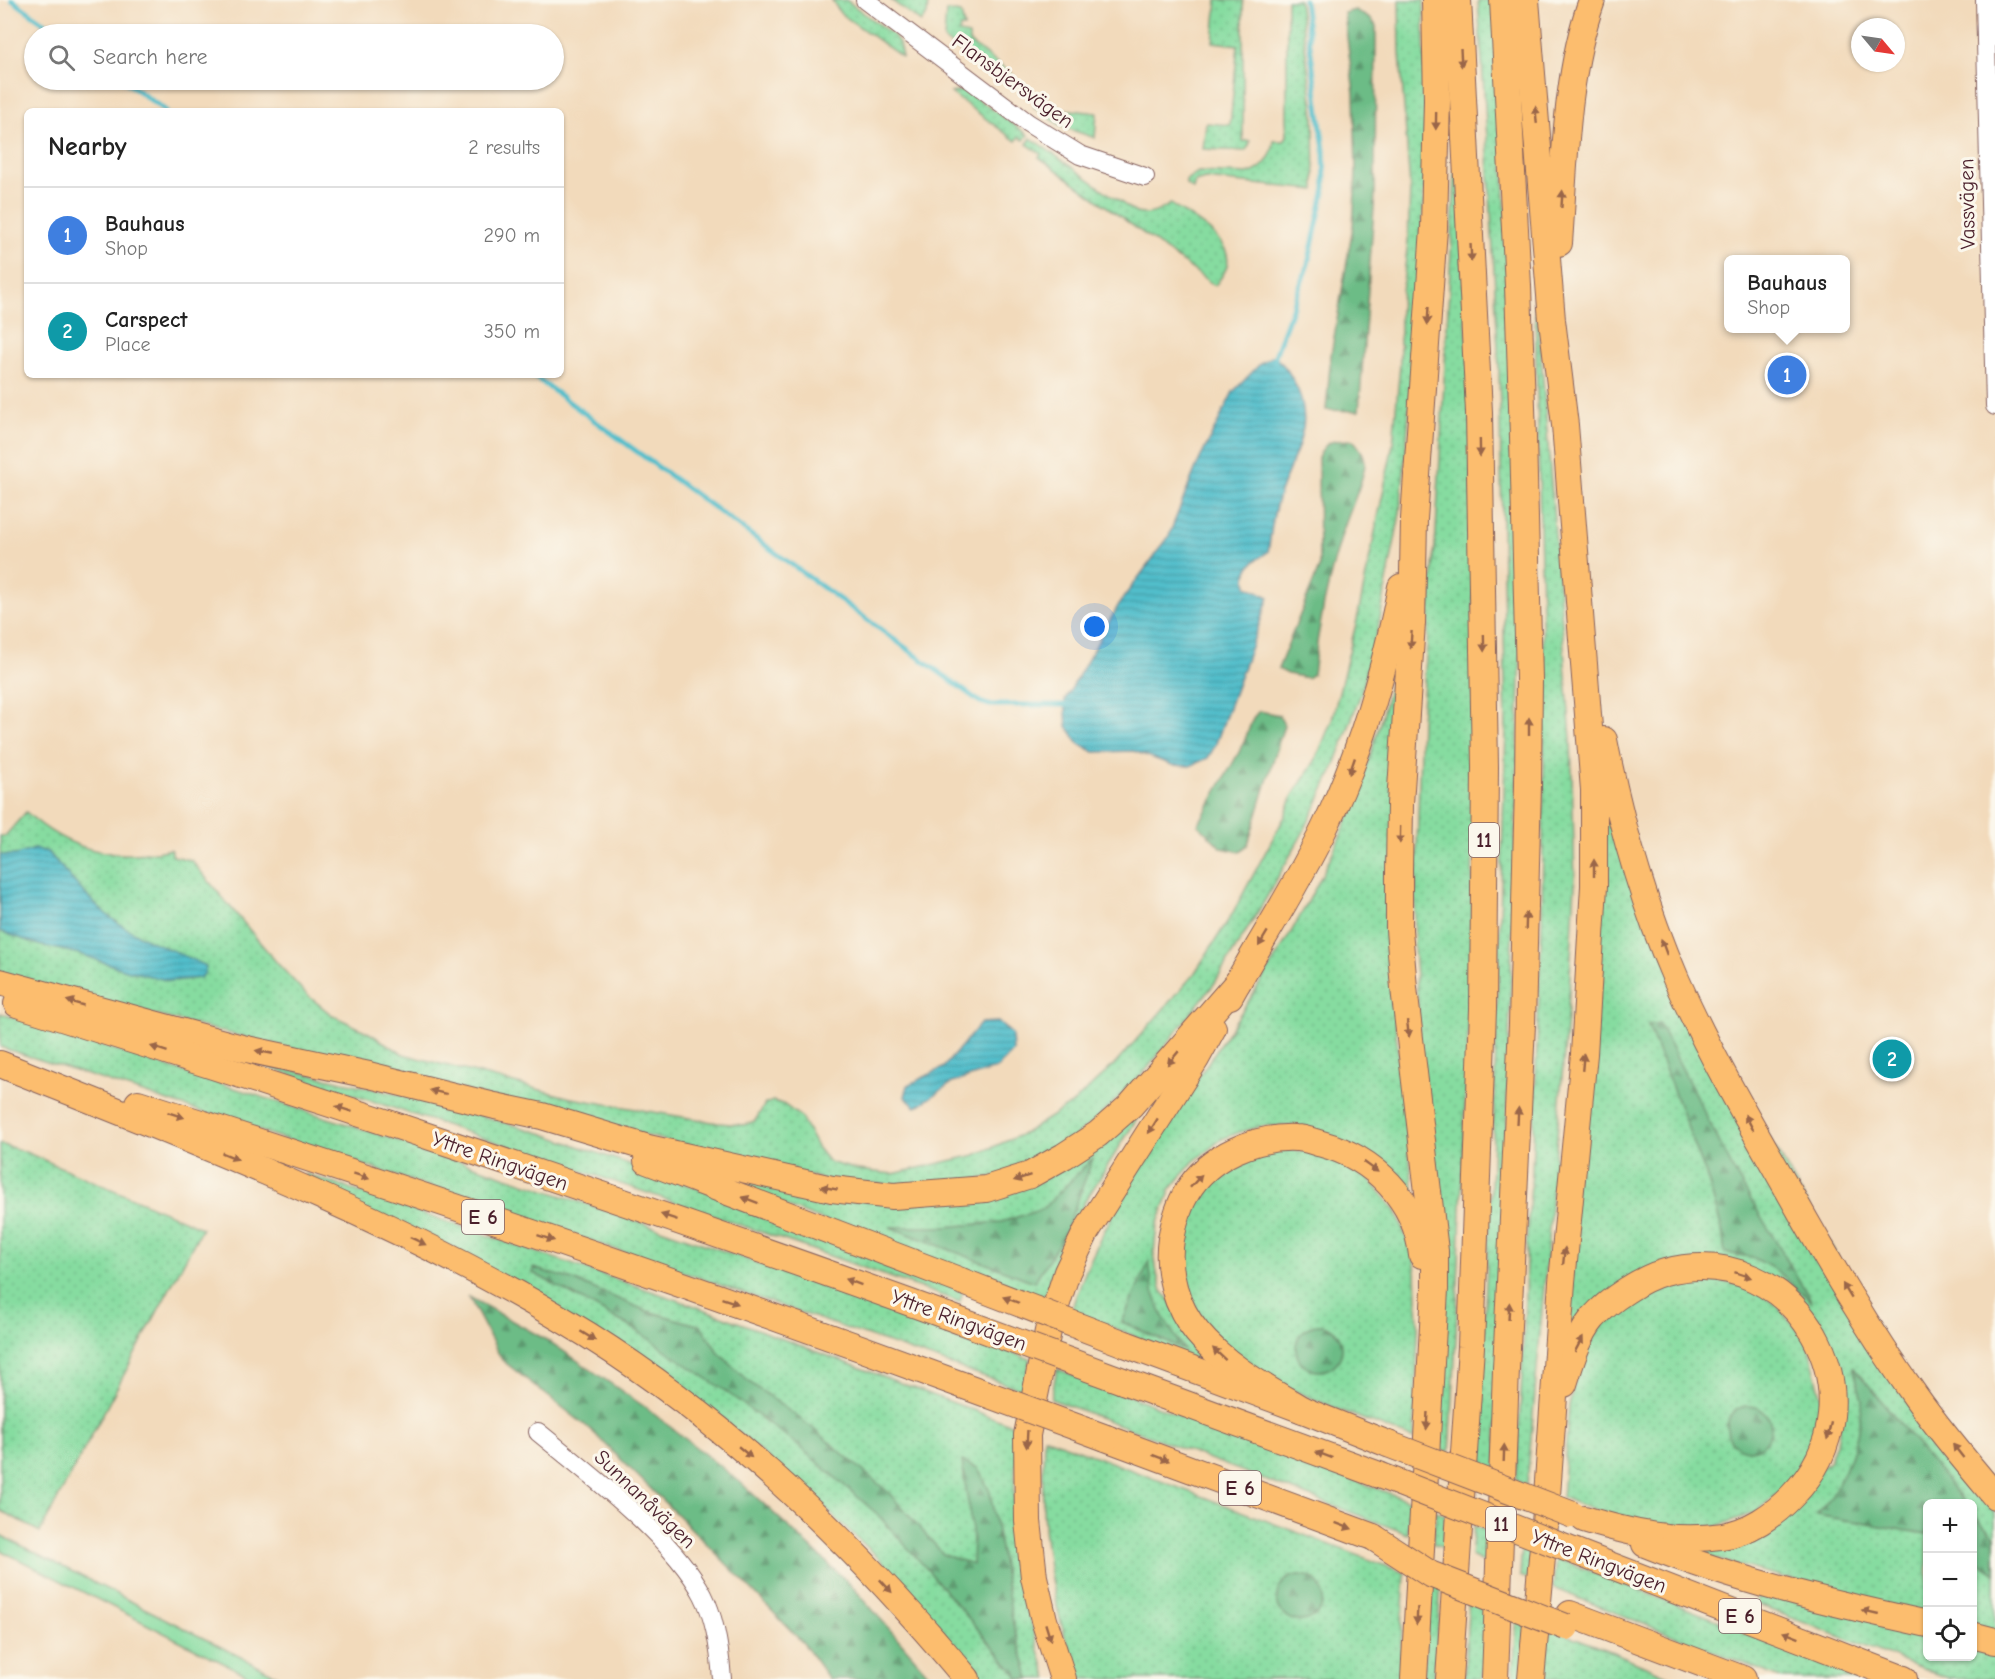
<!DOCTYPE html>
<meta charset="utf-8">
<style>
:root{--surface:#fff;--page:#f2f2f2;--text:#222;--muted:#767676;--line:#e0e0e0;--accent:#111827}
body{margin:0;font-family:"Comic Neue",sans-serif;background:var(--page);color:var(--text)}
.controls{position:absolute;right:18px;bottom:18px;display:grid;overflow:hidden;border-radius:9px;box-shadow:0 2px 4px #0004}
.controls button{width:54px;height:54px;display:grid;place-items:center;padding:0;border:0;border-bottom:2px solid var(--line);background:var(--surface);color:var(--text);font:30px sans-serif}
.compass{position:absolute;left:1851px;top:18px;width:54px;height:54px;border-radius:50%;background:var(--surface);box-shadow:0 2px 4px #0004;rotate:119deg}
.you{position:absolute;left:1095px;top:627px;width:21px;height:21px;margin:-15px;border:4px solid #fff;border-radius:50%;background:#1a73e8;box-shadow:0 0 0 9px #1a73e833}
.badge{display:grid;place-items:center;width:39px;height:39px;border-radius:50%;background:var(--accent);color:#fff;font-size:20px;font-weight:700}
.pin{position:absolute;translate:-50% -50%;border:3px solid #fff;box-shadow:0 2px 6px #0006}
.popup{position:absolute;left:1724px;top:255px;width:126px;height:78px;box-sizing:border-box;display:grid;place-content:center;border-radius:9px;background:var(--surface);filter:drop-shadow(0 2px 4px #0005);font-size:20px;white-space:nowrap;color:var(--muted)}
.popup b{font-size:22px;color:var(--text)}
.popup::after{content:'';position:absolute;left:50%;top:100%;margin-left:-12px;border:12px solid transparent;border-top-color:var(--surface)}
.list{margin:0;padding:0;list-style:none}
h2{display:flex;justify-content:space-between;align-items:center;height:78px;margin:0;padding:0 24px;font-size:26px}
h2 small{font-size:20px;font-weight:400;color:var(--muted)}
.list li{display:grid;grid-template-columns:39px 1fr auto;gap:18px;align-items:center;box-sizing:border-box;height:96px;padding:0 24px;border-top:2px solid var(--line)}
.list b{display:block;font-size:22px;white-space:nowrap}
.list p{margin:0;font-size:20px;white-space:nowrap;color:var(--muted)}
.list em{font-size:20px;font-style:normal;color:var(--muted)}
.icon{flex:none;width:33px;height:33px;fill:none;stroke:currentColor;stroke-width:2;stroke-linecap:round;stroke-linejoin:round}
.map{position:relative;flex:none;width:1995px;height:1679px;overflow:hidden}
.search{position:absolute;background:var(--surface);box-shadow:0 2px 4px #0004;left:24px;top:24px;width:540px;height:66px;display:flex;align-items:center;gap:15px;box-sizing:border-box;padding:0 21px;border-radius:33px;color:var(--muted);font-size:22px}
.panel{position:absolute;background:var(--surface);box-shadow:0 2px 4px #0004;left:24px;top:108px;width:540px;height:270px;border-radius:9px}
.map>svg:first-child{display:block}
</style>
<div class="map">
<svg width="1995" height="1679" viewBox="0 0 1995 1679">
<defs>
<pattern id="grass-dots" width="8" height="8" patternUnits="userSpaceOnUse" patternTransform="scale(1.5)"><rect width="8" height="8" fill="#86dca0"/><path d="M2 2h.1M6 6h.1" fill="none" stroke="#75bc8a" stroke-width="1.8" stroke-linecap="round"/></pattern>
<pattern id="forest-firs" width="22" height="20" patternUnits="userSpaceOnUse" patternTransform="scale(1.5)"><rect width="22" height="20" fill="#6cbc86"/><path d="M5 1l3.5 6h-7zM16 11l3.5 6h-7z" fill="#5b986e"/></pattern>
<pattern id="water-rules" width="6" height="5" patternUnits="userSpaceOnUse" patternTransform="scale(1.5)"><rect width="6" height="5" fill="#51becb"/><path d="M0 2.5h6" fill="none" stroke="#459aa5"/></pattern>
</defs>
<rect width="100%" height="100%" fill="#fbf7ec"/>
<filter id="ink" filterUnits="userSpaceOnUse"><feTurbulence type="fractalNoise" baseFrequency=".0167" numOctaves="2"/><feDisplacementMap in="SourceGraphic" scale="12" xChannelSelector="R" yChannelSelector="G"/><feConvolveMatrix kernelMatrix="1 2 1 2 8 2 1 2 1" color-interpolation-filters="sRGB"/></filter>
<filter id="wash" filterUnits="userSpaceOnUse"><feTurbulence type="fractalNoise" baseFrequency=".008" numOctaves="4" result="noise"/><feDisplacementMap in="SourceGraphic" scale="24" xChannelSelector="R" yChannelSelector="G"/><feGaussianBlur stdDeviation="1.35" result="paint"/><feColorMatrix in="noise" values="0 0 0 0 0 0 0 0 0 0 0 0 0 0 0 0 0 1.4 0 .05"/><feComposite in="paint" operator="in"/></filter>
<g filter="url(#wash)">
<rect width="100%" height="100%" fill="#f2dabb"/>
<g fill="url(#grass-dots)" stroke="#687e66" stroke-width="1.5">
<polygon points="832,0 846,0 894,36 899,43 902,57 840,13"/>
<polygon points="891,0 928,0 927,15 921,22"/>
<polygon points="1217,0 1243,0 1243,141 1250,141 1249,146 1245,151 1203,149 1206,123 1230,125 1238,45 1213,42"/>
<path d="M1287 0H1299L1314 116 1315 190 1205 179 1195 182 1193 189 1186 184V180L1198 172 1248 174C1264 169 1272 158 1274 141H1284L1287 136Z"/>
<path d="M1399 0H1424L1425 159 1423 214 1407 439 1400 513 1379 624 1361 693 1334 768 1304 831 1265 900 1214 984 1147 1069 1101 1115 1064 1145 1004 1175 925 1187 827 1180 0 977V836H5L26 812C69 851 115 862 171 849L173 856 191 860 278 964 306 994 332 1015 369 1033 403 1054 571 1098 718 1123 744 1125 755 1121 765 1104 773 1101 783 1104 801 1117 817 1147 829 1162 858 1170 893 1174 975 1155 1025 1133 1073 1103 1117 1062 1194 974 1231 916 1285 816 1293 795 1315 761 1332 720 1357 620 1393 444 1400 364V309L1408 241 1410 188 1400 53Z"/>
<polygon points="1478,0 1497,0 1522,610 1496,1471 1477,1463 1492,1168 1506,731 1499,368 1488,154"/>
<polygon points="946,11 961,13 964,27 960,27 959,33 969,35 969,42 1013,75 1007,84 944,40"/>
<polygon points="965,90 1028,135 1024,140 1019,137 1016,141 951,93"/>
<polygon points="1042,95 1061,109 1097,113 1095,138 1063,127 1034,107"/>
<path d="M1031 138 1136 213C1150 216 1158 212 1170 204 1189 217 1234 239 1227 266 1225 273 1219 280 1215 286L1039 157 1041 154 1027 144Z"/>
<polygon points="1457,140 1470,397 1474,657 1472,931 1455,1358 1450,1452 1440,1449 1442,1385 1414,946 1421,720 1436,532"/>
<polygon points="1534,265 1571,739 1575,883 1569,995 1527,1485 1516,1481 1523,1358 1527,1233 1532,1172 1542,923 1544,750 1542,606"/>
<path d="M1405 616 1391 975 1396 1033 1415 1206 1293 1126H1262L1240 1132 1222 1139 1193 1162 1171 1189 1157 1225 1154 1252 1157 1274 1162 1291 1228 1373 1071 1311C1104 1208 1171 1120 1229 1031 1278 957 1326 879 1357 795 1378 737 1393 677 1405 616Z"/>
<polygon points="1599,778 1647,923 1959,1470 1995,1512 1995,1631 1973,1626 1972,1504 1928,1504 1927,1615 1674,1548 1724,1544 1829,1462 1838,1438 1841,1417 1801,1301 1668,1262 1565,1356"/>
<path d="M0 1013 415 1146 681 1236 1030 1359 1023 1390C684 1271 343 1156 0 1047Z"/>
<path d="M242 1059 444 1105 544 1134 708 1192 963 1290 960 1302C722 1217 483 1136 242 1059Z"/>
<polygon points="1155,1090 1084,1203 1057,1258 1042,1304 694,1171 988,1196"/>
<polygon points="0,1144 23,1151 202,1228 40,1532 0,1510"/>
<polygon points="1276,1149 1316,1152 1369,1179 1396,1211 1413,1255 1416,1271 1418,1329 1414,1439 1342,1411 1286,1387 1227,1350 1191,1304 1181,1273 1184,1223 1203,1188 1229,1165"/>
<path d="M306 1174 692 1305 1018 1427C1017 1452 1014 1477 1014 1502 1014 1559 1030 1625 1048 1679H981L912 1595 878 1557 829 1512 722 1418 305 1180Z"/>
<polygon points="1695,1277 1741,1285 1775,1303 1807,1340 1824,1407 1803,1469 1757,1512 1717,1526 1673,1529 1593,1510 1562,1497 1569,1406 1574,1384 1596,1331 1643,1289"/>
<polygon points="1057,1369 1410,1501 1408,1534 1051,1399"/>
<path d="M1044 1437 1405 1573 1399 1679H1078C1065 1638 1052 1596 1047 1553 1041 1515 1043 1476 1044 1437Z"/>
<polygon points="1436,1511 1445,1514 1443,1548 1433,1544"/>
<polygon points="1474,1526 1492,1533 1490,1565 1471,1556"/>
<polygon points="1522,1545 1533,1549 1531,1580 1520,1576"/>
<polygon points="1556,1558 1869,1679 1783,1679 1553,1588"/>
<polygon points="1430,1582 1441,1586 1434,1679 1423,1679"/>
<polygon points="1758,1592 1927,1632 1928,1656 1972,1656 1973,1644 1995,1650 1995,1679 1950,1679 1756,1604"/>
<polygon points="1469,1596 1489,1604 1482,1679 1464,1679"/>
<polygon points="1517,1616 1526,1620 1522,1679 1513,1679"/>
<polygon points="1549,1628 1613,1652 1676,1679 1546,1679"/>
</g>
<g fill="url(#forest-firs)" stroke="#5b6e58" stroke-width="1.5">
<polygon points="1355,10 1372,20 1376,26 1375,194 1359,411 1326,410 1331,355 1353,226 1356,173 1354,93 1344,13"/>
<path d="M1353 440C1359 447 1365 454 1365 464 1363 484 1348 513 1342 534 1328 579 1318 627 1313 674L1307 678 1288 674 1278 669 1319 568 1318 457C1327 438 1334 441 1353 440Z"/>
<polygon points="1259,711 1279,715 1284,725 1248,844 1240,852 1222,848 1198,825 1243,745 1253,718"/>
<polygon points="1659,1023 1735,1173 1812,1302 1776,1270 1752,1257 1725,1253 1722,1230 1708,1180 1648,1025"/>
<polygon points="1093,1158 1065,1234 1034,1282 890,1227 944,1227 1001,1222 1043,1209"/>
<polygon points="1149,1262 1153,1291 1163,1317 1184,1350 1122,1322"/>
<polygon points="533,1268 573,1280 647,1311 701,1326 718,1352 748,1381 810,1426 888,1492 944,1555 972,1564 973,1538 962,1461 978,1468 990,1492 1014,1628 1030,1679 1020,1679 926,1568 876,1513 801,1448 728,1393 633,1328 533,1273"/>
<polygon points="469,1297 550,1342 645,1407 740,1482 851,1585 933,1679 829,1679 804,1644 715,1552 590,1429 502,1360"/>
<circle cx="1319" cy="1348" r="23"/>
<polygon points="1853,1366 1965,1503 1928,1504 1927,1534 1816,1515 1830,1499 1845,1471 1857,1436 1862,1400"/>
<circle cx="1749" cy="1428" r="22"/>
<polygon points="1973,1513 1995,1537 1995,1573 1973,1558"/>
<circle cx="1300" cy="1598" r="23"/>
</g>
<polygon fill="#86dca0" stroke="#687e66" stroke-width="1.5" points="0,1535 284,1679 255,1679 0,1550"/>
<g fill="url(#water-rules)" stroke="#4e6e7b" stroke-width="1.5">
<path d="M1272 356C1282 361 1288 370 1293 380 1320 427 1289 458 1277 502 1272 518 1271 536 1268 552 1253 562 1243 567 1247 586L1269 597 1215 746 1208 758 1190 766 1172 765 1134 751 1094 752 1078 743 1067 726 1065 700 1121 601 1168 538 1196 467 1233 392 1260 364Z"/>
<path d="M35 849 48 852C67 873 85 896 106 914 135 938 173 949 206 966L205 973 200 978 170 981 126 970 80 954 39 945 0 931V855H16Z"/>
<polygon points="998,1022 1012,1034 1013,1052 997,1068 952,1083 916,1107 905,1097 908,1085 943,1068 981,1023"/>
</g>
<g fill="none" stroke-linecap="round" stroke-linejoin="round">
<g stroke="#51becb" stroke-width="5">
<polyline points="12,0 60,34"/>
<polyline points="123,80 166,111"/>
<polyline points="1275,364 1275,356 1308,264 1325,188 1324,150 1304,0"/>
<polyline points="532,375 980,702 989,705 1071,705"/>
</g>
</g>
</g>
<g filter="url(#ink)">
<g fill="none" stroke-linecap="round" stroke-linejoin="round">
<g stroke="#85605d" stroke-width="20">
<g id="minor">
<polyline points="865,0 1028,123 1080,155 1145,177"/>
<polyline points="1985,0 1995,406"/>
<path d="M538 1432C589 1474 673 1537 703 1595 716 1620 720 1652 722 1679"/>
</g>
</g>
<g stroke="#85605d" stroke-width="28">
<g id="highway">
<polyline points="1526,0 1552,320 1565,425 1594,790 1594,886 1584,1054 1562,1282 1545,1524 1531,1679"/>
<path d="M1559 243C1565 162 1565 77 1592 0"/>
<path d="M1604 740C1620 822 1643 903 1676 979 1708 1051 1748 1120 1787 1188 1827 1259 1868 1330 1916 1397 1940 1431 1968 1464 1995 1496"/>
<polyline points="0,982 242,1048 369,1075 495,1106 542,1116 648,1148 832,1189 893,1196 986,1189 1030,1175 1064,1156 1098,1134 1131,1105 1238,982"/>
<path d="M1230 996C1261 940 1296 887 1324 829 1361 753 1385 670 1401 587"/>
<path d="M17 1004C329 1101 640 1205 947 1316"/>
<path d="M0 1064C201 1144 403 1221 588 1335 734 1427 857 1547 967 1679"/>
<path d="M138 1103C415 1191 689 1285 962 1385"/>
<polyline points="647,1161 961,1281"/>
<polyline points="1125,1344 1303,1410 1388,1444"/>
<polyline points="1123,1381 1379,1475"/>
<path d="M1564 1384C1571 1362 1578 1336 1593 1318 1609 1300 1642 1278 1665 1272 1796 1237 1888 1399 1792 1496 1774 1515 1749 1532 1722 1536 1674 1543 1630 1533 1584 1519"/>
<path d="M1303 1410C1266 1388 1225 1366 1197 1332 1176 1307 1166 1271 1171 1239 1174 1223 1179 1205 1187 1192 1208 1156 1256 1136 1296 1138 1305 1138 1314 1142 1322 1144 1374 1158 1416 1200 1422 1255"/>
<polyline points="1106,1438 1373,1537"/>
<path d="M1645 1544C1737 1581 1831 1603 1928 1624"/>
<polyline points="1576,1552 1904,1679"/>
<polyline points="1570,1614 1743,1679"/>
<polyline points="1972,1635 1995,1641"/>
<polyline points="1063,1679 1044,1620 1034,1577 1028,1521 1027,1435 1048,1331 1067,1272 1086,1232 1196,1059 1213,1028"/>
<polyline points="1414,1679 1435,1289 1435,1251 1404,988 1399,930 1399,871 1400,804 1412,623 1414,519 1434,228 1437,100 1435,0"/>
<polyline points="1449,1679 1471,1347 1483,1009 1485,767 1479,412 1458,0"/>
<polyline points="1495,1679 1506,1369 1522,1024 1528,785 1529,679 1523,437 1518,286 1503,0"/>
</g>
</g>
<use href="#minor" stroke="#fff" stroke-width="18"/>
<use href="#highway" stroke="#fcbd6e" stroke-width="26"/>
<g stroke="#85605d" stroke-width="28" stroke-linecap="butt">
<g id="highway-bridge">
<polyline points="961,1281 1125,1344"/>
<polyline points="947,1316 1123,1381"/>
<polyline points="962,1385 1106,1438"/>
<polyline points="1388,1444 1573,1515"/>
<polyline points="1379,1475 1576,1552"/>
<polyline points="1373,1537 1430,1574 1566,1627"/>
</g>
</g>
<use href="#highway-bridge" stroke="#fcbd6e" stroke-width="26"/>
</g>
<defs><path id="oneway-solid" d="M-6-.8H1V-3.2L6.5 0L1 3.2V.8H-6Z" transform="scale(1.5)"/></defs>
<g fill="#9a6649">
<use href="#oneway-solid" transform="translate(1461 58) rotate(87)"/>
<use href="#oneway-solid" transform="translate(1536 115) rotate(-95)"/>
<use href="#oneway-solid" transform="translate(1436 121) rotate(91)"/>
<use href="#oneway-solid" transform="translate(1562 199) rotate(-86)"/>
<use href="#oneway-solid" transform="translate(1471 253) rotate(87)"/>
<use href="#oneway-solid" transform="translate(1428 316) rotate(93)"/>
<use href="#oneway-solid" transform="translate(1480 448) rotate(89)"/>
<use href="#oneway-solid" transform="translate(1411 640) rotate(94)"/>
<use href="#oneway-solid" transform="translate(1484 643) rotate(89)"/>
<use href="#oneway-solid" transform="translate(1529 726) rotate(-90)"/>
<use href="#oneway-solid" transform="translate(1352 766) rotate(109)"/>
<use href="#oneway-solid" transform="translate(1400 835) rotate(91)"/>
<use href="#oneway-solid" transform="translate(1594 868) rotate(-90)"/>
<use href="#oneway-solid" transform="translate(1526 921) rotate(-88)"/>
<use href="#oneway-solid" transform="translate(1263 939) rotate(121)"/>
<use href="#oneway-solid" transform="translate(1664 947) rotate(-110)"/>
<use href="#oneway-solid" transform="translate(75 1003) rotate(-164)"/>
<use href="#oneway-solid" transform="translate(1408 1029) rotate(84)"/>
<use href="#oneway-solid" transform="translate(159 1049) rotate(-162)"/>
<use href="#oneway-solid" transform="translate(264 1052) rotate(-169)"/>
<use href="#oneway-solid" transform="translate(1173 1058) rotate(130)"/>
<use href="#oneway-solid" transform="translate(1583 1062) rotate(-85)"/>
<use href="#oneway-solid" transform="translate(438 1092) rotate(-166)"/>
<use href="#oneway-solid" transform="translate(344 1109) rotate(-162)"/>
<use href="#oneway-solid" transform="translate(176 1115) rotate(18)"/>
<use href="#oneway-solid" transform="translate(1518 1116) rotate(-87)"/>
<use href="#oneway-solid" transform="translate(1749 1122) rotate(-118)"/>
<use href="#oneway-solid" transform="translate(1153 1126) rotate(122)"/>
<use href="#oneway-solid" transform="translate(230 1156) rotate(22)"/>
<use href="#oneway-solid" transform="translate(1371 1167) rotate(36)"/>
<use href="#oneway-solid" transform="translate(361 1176) rotate(19)"/>
<use href="#oneway-solid" transform="translate(1022 1178) rotate(162)"/>
<use href="#oneway-solid" transform="translate(1196 1181) rotate(-48)"/>
<use href="#oneway-solid" transform="translate(829 1188) rotate(-170)"/>
<use href="#oneway-solid" transform="translate(750 1200) rotate(-159)"/>
<use href="#oneway-solid" transform="translate(669 1217) rotate(-162)"/>
<use href="#oneway-solid" transform="translate(546 1238) rotate(18)"/>
<use href="#oneway-solid" transform="translate(418 1241) rotate(26)"/>
<use href="#oneway-solid" transform="translate(1564 1256) rotate(-84)"/>
<use href="#oneway-solid" transform="translate(1743 1275) rotate(18)"/>
<use href="#oneway-solid" transform="translate(853 1282) rotate(-160)"/>
<use href="#oneway-solid" transform="translate(1847 1291) rotate(-121)"/>
<use href="#oneway-solid" transform="translate(1011 1300) rotate(-159)"/>
<use href="#oneway-solid" transform="translate(730 1301) rotate(19)"/>
<use href="#oneway-solid" transform="translate(1509 1311) rotate(-87)"/>
<use href="#oneway-solid" transform="translate(588 1336) rotate(32)"/>
<use href="#oneway-solid" transform="translate(1579 1344) rotate(-62)"/>
<use href="#oneway-solid" transform="translate(1219 1354) rotate(-137)"/>
<use href="#oneway-solid" transform="translate(1427 1421) rotate(93)"/>
<use href="#oneway-solid" transform="translate(1829 1431) rotate(103)"/>
<use href="#oneway-solid" transform="translate(1027 1439) rotate(93)"/>
<use href="#oneway-solid" transform="translate(1958 1451) rotate(-128)"/>
<use href="#oneway-solid" transform="translate(745 1452) rotate(40)"/>
<use href="#oneway-solid" transform="translate(1504 1453) rotate(-88)"/>
<use href="#oneway-solid" transform="translate(1324 1455) rotate(-160)"/>
<use href="#oneway-solid" transform="translate(1161 1458) rotate(20)"/>
<use href="#oneway-solid" transform="translate(1344 1526) rotate(20)"/>
<use href="#oneway-solid" transform="translate(886 1586) rotate(47)"/>
<use href="#oneway-solid" transform="translate(1870 1612) rotate(-167)"/>
<use href="#oneway-solid" transform="translate(1417 1616) rotate(93)"/>
<use href="#oneway-solid" transform="translate(1048 1632) rotate(73)"/>
<use href="#oneway-solid" transform="translate(1791 1635) rotate(-159)"/>
</g>
</g>
<g text-anchor="middle" dominant-baseline="central" stroke-width="6" stroke-linejoin="round" paint-order="stroke">
<g fill="#fbf7ec" stroke="#7f6065" stroke-width="1.5">
<rect x="1469" y="823" width="30" height="34" rx="4.5"/>
<rect x="462" y="1200" width="42" height="34" rx="4.5"/>
<rect x="1219" y="1471" width="42" height="34" rx="4.5"/>
<rect x="1486" y="1507" width="30" height="34" rx="4.5"/>
<rect x="1719" y="1599" width="42" height="34" rx="4.5"/>
</g>
<g font-size="20" font-weight="bold" fill="#4a1f2b">
<text x="1484" y="840">11</text>
<text x="483" y="1217">E 6</text>
<text x="1240" y="1488">E 6</text>
<text x="1501" y="1524">11</text>
<text x="1740" y="1616">E 6</text>
</g>
<g font-size="21" fill="#4a1f2b" stroke="#fbf7ec">
<text transform="translate(1013 81) rotate(36)">Flansbjersvägen</text>
<text transform="translate(1967 204) rotate(-91)">Vassvägen</text>
<text transform="translate(500 1161) rotate(19)">Yttre Ringvägen</text>
<text transform="translate(959 1320) rotate(20)">Yttre Ringvägen</text>
<text transform="translate(645 1499) rotate(44)">Sunnanåvägen</text>
<text transform="translate(1599 1561) rotate(21)">Yttre Ringvägen</text>
</g>
</g>
</svg>
<div class="controls">
<button>+</button>
<button>−</button>
<button><svg class="icon" aria-label="locate" viewBox="0 0 24 24"><circle cx="12" cy="12" r="6"/><path d="M12 2v4M12 18v4M2 12h4M18 12h4"/></svg></button>
</div>
<svg class="compass" viewBox="-18 -18 36 36"><path d="M0-13l5 13h-10z" fill="#e53935"/><path d="M0 13l5-13h-10z" fill="#767676"/></svg>
<div class="you"></div>
<div class="pin badge" style="left:1787px;top:375px;background:#3f7fe0">1</div>
<div class="popup"><b>Bauhaus</b>Shop</div>
<div class="pin badge" style="left:1892px;top:1059px;background:#0f9aa8">2</div>
<div class="search"><svg class="icon" aria-label="search" viewBox="0 0 24 24"><circle cx="10" cy="10" r="6"/><path d="M15 15l6 6"/></svg>Search here</div>
<section class="panel">
<h2>Nearby<small>2 results</small></h2>
<ul class="list">
<li><span class="badge" style="background:#3f7fe0">1</span><div><b>Bauhaus</b><p>Shop</p></div><em>290 m</em></li>
<li><span class="badge" style="background:#0f9aa8">2</span><div><b>Carspect</b><p>Place</p></div><em>350 m</em></li>
</ul>
</section>
</div>
